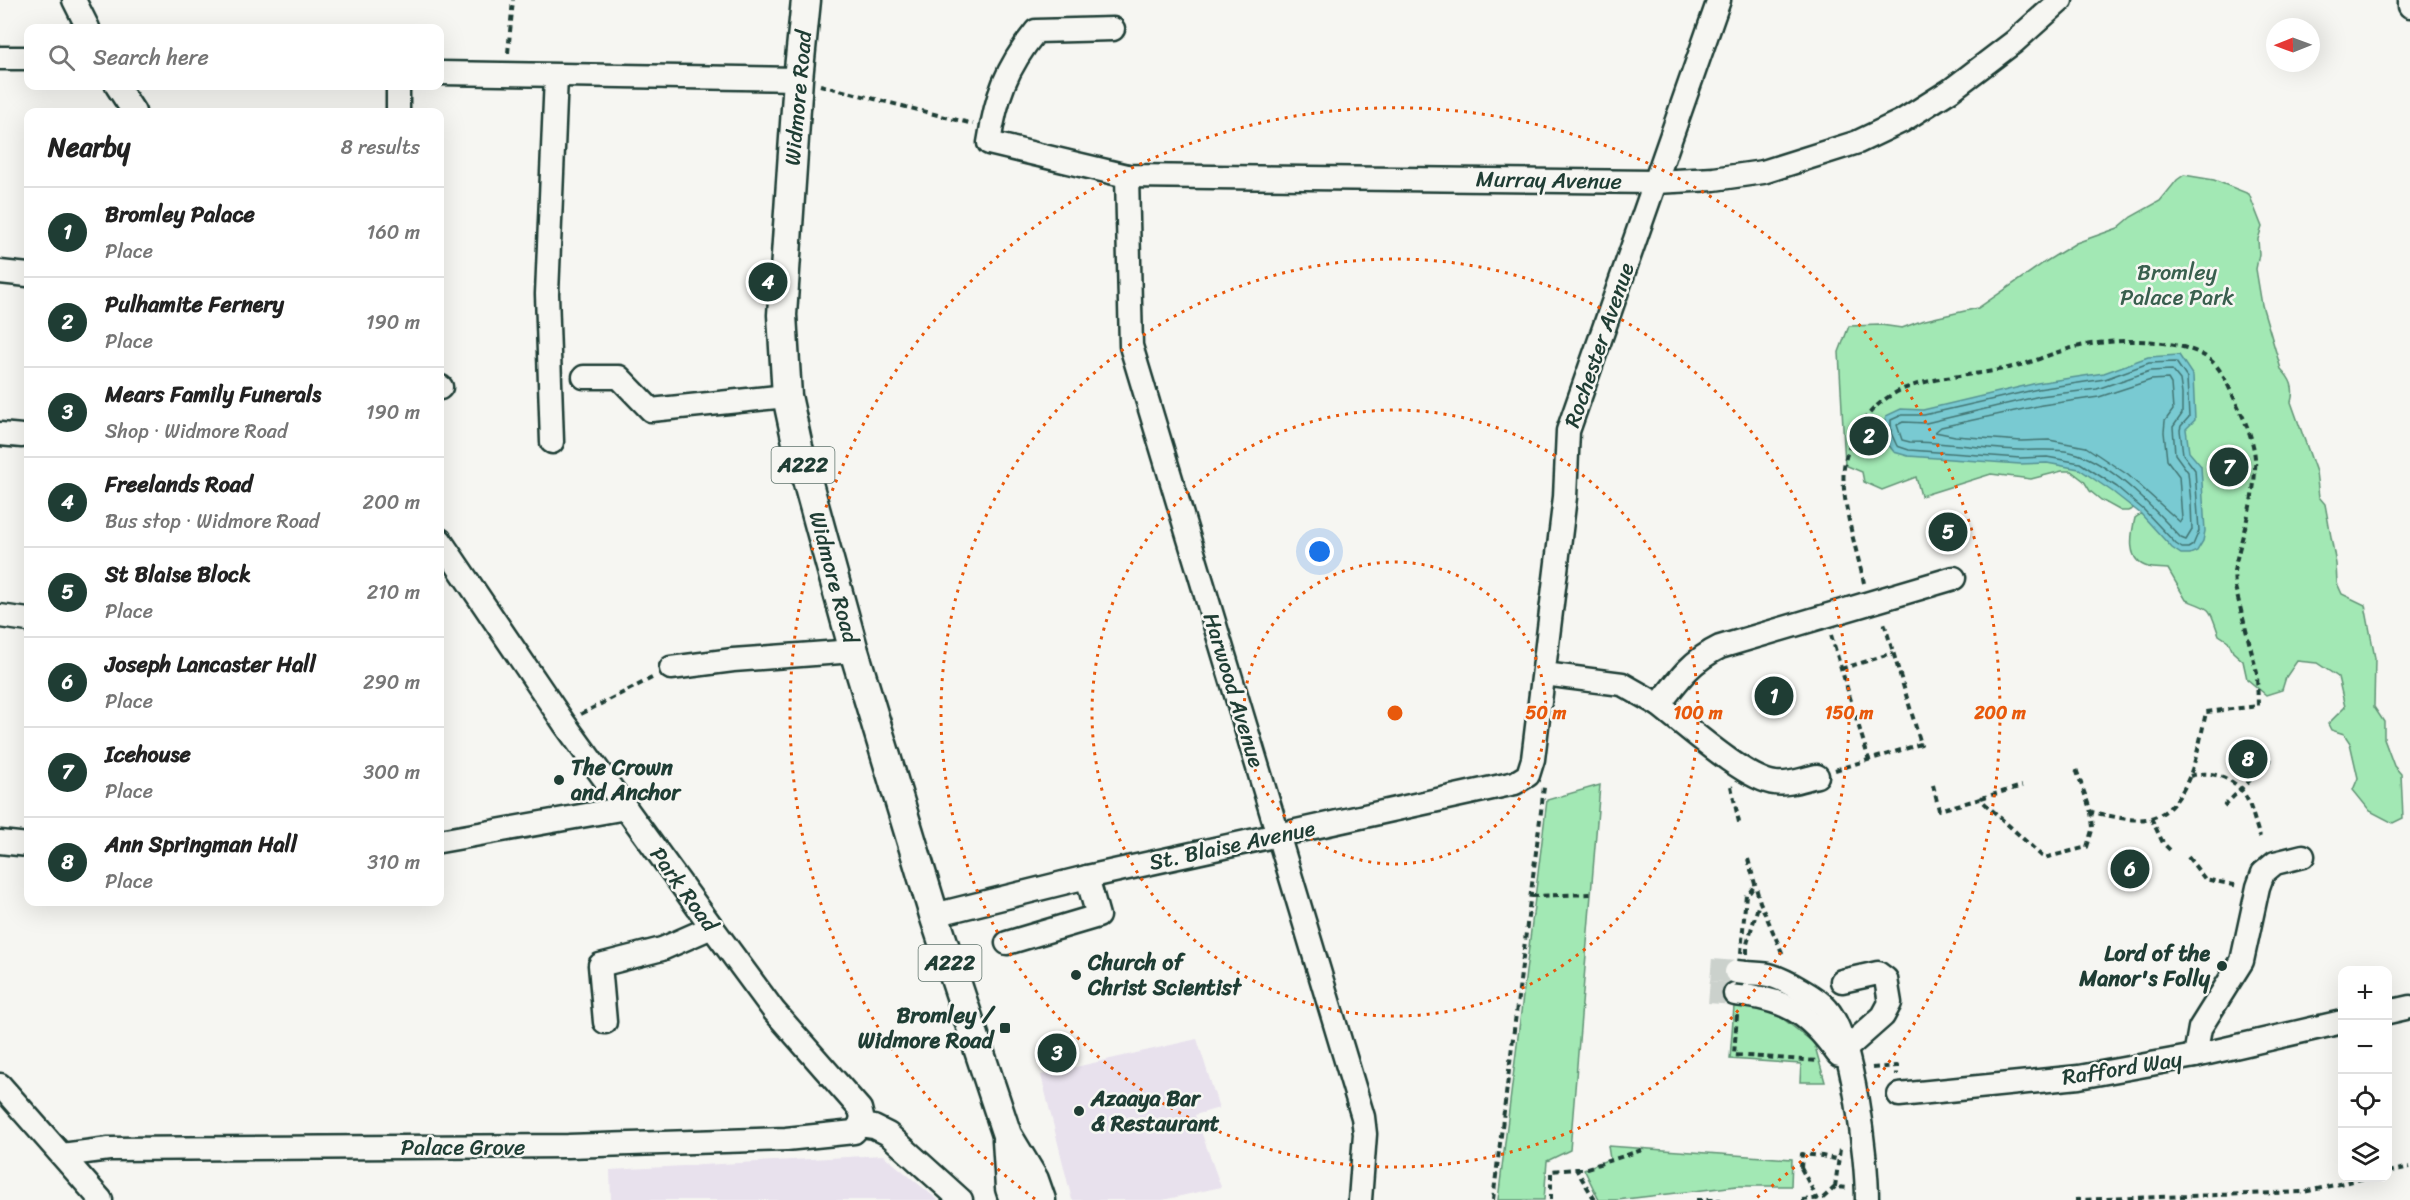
<!DOCTYPE html>
<meta charset="utf-8">
<style>
:root{--surface:#fff;--page:#f6f6f6;--text:#222;--muted:#767676;--line:#e0e0e0;--accent:#1f3d34}
body{margin:0;font-family:Sriracha,sans-serif;background:var(--page);color:var(--text)}
.controls{position:absolute;right:18px;bottom:18px;display:grid;overflow:hidden;border-radius:12px;box-shadow:0 6px 24px #0002}
.controls button{width:54px;height:54px;display:grid;place-items:center;padding:0;border:0;border-bottom:2px solid var(--line);background:var(--surface);color:var(--text);font:30px sans-serif}
.compass{position:absolute;left:2266px;top:18px;width:54px;height:54px;border-radius:50%;background:var(--surface);box-shadow:0 6px 24px #0002;rotate:269deg}
.you{position:absolute;left:1320px;top:552px;width:21px;height:21px;margin:-15px;border:4px solid #fff;border-radius:50%;background:#1a73e8;box-shadow:0 0 0 9px #1a73e833}
.badge{display:grid;place-items:center;width:39px;height:39px;border-radius:50%;background:var(--accent);color:#fff;font-size:20px;font-weight:700}
.pin{position:absolute;translate:-50% -50%;border:3px solid #fff;box-shadow:0 2px 6px #0006}
.list{margin:0;padding:0;list-style:none}
h2{display:flex;justify-content:space-between;align-items:center;height:78px;margin:0;padding:0 24px;font-size:26px}
h2 small{font-size:20px;font-weight:400;color:var(--muted)}
.list li{display:grid;grid-template-columns:39px 1fr auto;gap:18px;align-items:center;box-sizing:border-box;height:90px;padding:0 24px;border-top:2px solid var(--line)}
.list b{display:block;font-size:22px;white-space:nowrap}
.list p{margin:0;font-size:20px;white-space:nowrap;color:var(--muted)}
.list em{font-size:20px;font-style:normal;color:var(--muted)}
.icon{flex:none;width:33px;height:33px;fill:none;stroke:currentColor;stroke-width:2;stroke-linecap:round;stroke-linejoin:round}
.map{position:relative;flex:none;width:2410px;height:1200px;overflow:hidden}
.search{position:absolute;background:var(--surface);box-shadow:0 6px 24px #0002;left:24px;top:24px;width:420px;height:66px;display:flex;align-items:center;gap:15px;box-sizing:border-box;padding:0 21px;border-radius:12px;color:var(--muted);font-size:22px}
.panel{position:absolute;background:var(--surface);box-shadow:0 6px 24px #0002;left:24px;top:108px;width:420px;height:798px;border-radius:12px}
.map>svg:first-child{display:block}
</style>
<div class="map">
<svg width="2410" height="1200" viewBox="0 0 2410 1200">
<rect width="100%" height="100%" fill="#f6f6f2"/>
<filter id="ink" filterUnits="userSpaceOnUse"><feTurbulence type="fractalNoise" baseFrequency=".0167" numOctaves="2"/><feDisplacementMap in="SourceGraphic" scale="12" xChannelSelector="R" yChannelSelector="G"/><feConvolveMatrix kernelMatrix="1 2 1 2 8 2 1 2 1" color-interpolation-filters="sRGB"/></filter>
<g filter="url(#ink)">
<g fill="#e8e1ed">
<polygon points="1197,1039 1219,1108 1195,1115 1221,1187 1163,1200 1072,1200 1041,1075"/>
<polygon points="883,1155 938,1200 611,1200 610,1170"/>
</g>
<g fill="#a2e8b4" stroke="#609274" stroke-width="1.5">
<path d="M2184 175 2214 180 2249 194 2262 227 2258 239 2259 254 2256 269 2262 305 2281 369C2291 379 2295 388 2291 402L2316 472 2319 497 2325 504 2336 564 2337 583 2342 594 2365 605 2375 658 2374 707 2384 722V739L2394 766 2401 774 2403 818 2393 823 2370 811 2353 790 2358 778 2350 743 2344 734 2331 730 2328 724 2345 707 2338 677 2317 663 2297 661 2286 677 2282 690 2266 695 2247 679 2243 661 2233 652 2228 641 2219 635C2208 607 2215 611 2186 600L2168 569C2162 568 2154 569 2148 567 2126 561 2131 535 2135 518L2145 511 2163 509 2184 526C2191 516 2196 488 2190 476 2185 468 2178 462 2175 452 2171 438 2173 420 2177 406 2182 392 2186 392 2185 375L2176 367 2166 365 2068 389 2051 388 2041 393 2021 395 2010 400 1984 399 1975 404 1957 405 1945 412 1903 416 1895 423 1902 437C1918 443 1974 454 1989 451 2003 448 2015 438 2029 438 2054 438 2078 451 2103 453 2121 472 2134 478 2138 506L2128 511H2121L2101 500 2090 491 2084 481 2071 471H2062L2031 479 1991 474 1921 496 1916 477 1882 490 1864 482 1862 472 1845 465 1839 352 1849 326 1881 325 1902 328 1921 321 1978 308 2045 262 2076 243 2118 228 2131 217 2160 201 2177 180Z"/>
<polygon points="1600,785 1570,1150 1547,1161 1544,1200 1498,1200 1547,800"/>
<polygon points="1734,1006 1769,1011 1782,1018 1814,1043 1825,1082 1800,1082 1801,1064 1730,1059"/>
<polygon points="1608,1146 1792,1159 1791,1186 1737,1186 1617,1200 1599,1200 1584,1169 1610,1159"/>
</g>
<path fill="#79cad2" stroke="#559293" stroke-width="1.5" d="M2179 355 2193 376 2195 420 2186 429 2189 452 2201 466 2205 531 2203 541 2197 551 2190 554H2181L2172 548 2141 514 2113 492 2079 469 2047 463 2020 464 1908 456 1894 452C1885 442 1882 430 1886 416L1901 409 1923 410 2037 383 2104 373 2148 357Z"/>
<g fill="none" stroke-linecap="round" stroke-linejoin="round">
<g stroke="#437573" stroke-width="1.5">
<polygon points="2176,362 2187,378 2189,417 2181,426 2180,430 2183,454 2195,470 2199,531 2193,545 2188,548 2182,548 2176,544 2144,510 2117,487 2080,463 2047,457 2020,458 1909,450 1897,446 1891,433 1891,420 1902,415 1924,415 2038,389 2105,379 2149,363"/>
<path d="M2172 370 2180 380 2182 394V414L2173 427 2175 454 2188 472 2191 503 2192 530 2186 540 2181 538C2155 510 2118 470 2083 456 2062 447 2041 451 2019 450 1983 449 1946 442 1910 442L1902 440 1897 425 1903 422 1926 423 2040 396 2097 389 2150 371Z"/>
<polygon points="2168,379 2171,384 2173,410 2165,421 2164,432 2167,460 2179,476 2182,519 2180,522 2128,475 2086,447 2049,440 2021,441 1955,436 1935,432 1941,427 2042,405 2099,397 2151,380"/>
</g>
<g stroke="#cbd1cc" stroke-width="22" stroke-dasharray="22 11" stroke-linecap="butt">
<polyline points="1711,970 1736,972"/>
<polyline points="1709,992 1735,994"/>
</g>
<g stroke="#1f3d34" stroke-width="27">
<g id="minor">
<polyline points="74,0 88,28"/>
<polyline points="2410,0 2410,6"/>
<path d="M1113 29 1036 31C1006 68 996 97 989 143L1127 176 1655 182 1714 179 1763 172 1858 142 1902 121 1951 90 2014 42 2061 0"/>
<polyline points="0,58 28,58"/>
<polyline points="440,73 798,79"/>
<polyline points="117,86 134,112"/>
<polyline points="398,112 398,86"/>
<polyline points="1127,176 1131,346 1363,1117 1365,1134 1360,1200"/>
<polyline points="0,272 28,275"/>
<polyline points="584,377 619,377 651,410 787,396"/>
<polyline points="440,388 441,387"/>
<polyline points="0,434 22,436"/>
<polyline points="552,442 547,294 556,76"/>
<polyline points="440,540 564,723 712,927 774,1011 860,1109 862,1117 860,1125"/>
<polyline points="0,616 28,620"/>
<polyline points="671,668 733,660 854,651"/>
<polyline points="1544,674 1622,684 1659,705"/>
<path d="M1817 776C1803 779 1789 785 1775 783 1746 780 1685 725 1659 705 1678 680 1691 661 1720 647L1954 578"/>
<polyline points="440,841 626,808"/>
<polyline points="0,842 28,845"/>
<polyline points="934,915 1087,877 1515,783 1528,775 1533,759 1565,497 1568,431 1719,0"/>
<polyline points="1007,943 1098,916 1087,877"/>
<path d="M1745 973C1753 974 1764 973 1772 976 1785 980 1818 998 1827 1009 1853 1038 1867 1159 1867 1200"/>
<path d="M1735 994C1785 999 1808 1012 1837 1053"/>
<polyline points="2388,1012 2410,1007"/>
<polyline points="605,1022 600,965 662,949 712,927"/>
<polyline points="1839,1055 1883,1016 1890,1003 1886,979 1878,973 1842,981"/>
<polyline points="2195,1056 2200,1028 2242,961 2258,887 2263,873 2275,863 2303,856"/>
<polyline points="0,1085 101,1200"/>
<polyline points="1899,1095 2079,1077 2195,1056 2342,1022"/>
<polyline points="860,1125 874,1127 888,1134 961,1200"/>
<polyline points="62,1155 109,1149 568,1146 786,1139 854,1132 860,1125"/>
</g>
</g>
<g stroke="#1f3d34" stroke-width="33">
<g id="major">
<polyline points="806,0 798,79 782,315 787,396 798,447 854,651 934,915 1007,1135 1034,1180 1041,1200"/>
<polyline points="1007,1140 1010,1188 1014,1200"/>
</g>
</g>
<g stroke="#1f3d34" stroke-width="4" stroke-dasharray="6 4.5" stroke-linecap="butt">
<polyline points="508,53 513,0"/>
<polyline points="820,85 973,124"/>
<path d="M1864 583C1857 549 1835 486 1847 454 1878 366 1947 385 2020 365 2039 360 2057 351 2076 347 2112 338 2194 335 2218 368 2225 377 2230 390 2235 400 2245 421 2257 445 2255 469 2254 503 2241 538 2234 571L2235 587 2257 673 2258 706 2206 712C2199 745 2190 808 2151 818 2133 823 2109 815 2091 812L2075 766"/>
<polyline points="1831,635 1869,760"/>
<polyline points="1841,669 1893,653"/>
<polyline points="581,714 654,677"/>
<polyline points="1835,770 1921,744 1883,619"/>
<path d="M2190 776C2208 770 2231 776 2243 792 2251 803 2255 824 2260 837"/>
<polyline points="1933,785 1939,810 1980,799 2044,858 2087,847 2093,827 2091,812"/>
<polyline points="1731,786 1740,827"/>
<polyline points="1981,798 2022,786"/>
<polyline points="2224,806 2271,759"/>
<polyline points="2151,818 2163,843 2170,850"/>
<polyline points="2188,857 2205,879 2239,886"/>
<polyline points="1748,859 1760,902 1784,957"/>
<polyline points="1532,896 1593,894"/>
<polyline points="1741,953 1746,894 1750,892 1755,885"/>
<polyline points="1747,954 1747,944 1759,903"/>
<polyline points="1737,1015 1734,1055 1818,1061"/>
<polyline points="1872,1068 1897,1066 1897,1075"/>
<polyline points="1801,1168 1802,1154 1822,1156 1840,1160"/>
<polyline points="1576,1169 1584,1169 1645,1149"/>
<polyline points="2388,1172 2410,1167"/>
<polyline points="1835,1187 1840,1149"/>
<polyline points="1493,1200 1544,787"/>
<polyline points="1551,1200 1551,1171 1576,1169 1595,1200"/>
<polyline points="1696,1200 1721,1200"/>
<polyline points="1802,1200 1823,1198 1835,1187 1848,1188"/>
<polyline points="2075,1200 2304,1192 2365,1178"/>
</g>
<use href="#minor" stroke="#f6f6f2" stroke-width="22"/>
<use href="#major" stroke="#f6f6f2" stroke-width="28"/>
<g stroke="#1f3d34" stroke-width="27" stroke-linecap="butt">
<polyline id="minor-bridge" points="1736,972 1745,973"/>
</g>
<polyline stroke="#1f3d34" stroke-width="4" stroke-dasharray="6 4.5" stroke-linecap="butt" points="1801,1168 1818,1200"/>
<use href="#minor-bridge" stroke="#f6f6f2" stroke-width="22"/>
</g>
</g>
<g fill="none" stroke="#e8590c" stroke-width="3" stroke-dasharray="3 6">
<circle cx="1395" cy="713" r="151"/>
<circle cx="1395" cy="713" r="303"/>
<circle cx="1395" cy="713" r="454"/>
<path d="M1035 1199A605 605 0 1 1 1755 1199"/>
</g>
<g fill="#1f3d34" stroke="#f6f6f2" stroke-width="2">
<circle cx="559" cy="780" r="6"/>
<circle cx="2222" cy="966" r="6"/>
<circle cx="1076" cy="975" r="6"/>
<rect x="999" y="1022" width="12" height="12" rx="3"/>
<circle cx="1079" cy="1111" r="6"/>
</g>
<g text-anchor="middle" dominant-baseline="central" stroke-width="5" stroke-linejoin="round" paint-order="stroke">
<g fill="#f6f6f2" stroke="#60746d" stroke-width="1.5">
<rect x="771.5" y="447" width="63" height="36" rx="4.5"/>
<rect x="918.5" y="945" width="63" height="36" rx="4.5"/>
</g>
<g font-size="21" font-weight="bold" fill="#1f3d34">
<text x="803" y="465">A222</text>
<text x="950" y="963">A222</text>
</g>
<g font-size="22" fill="#1f3d34" stroke="#f6f6f2">
<text transform="translate(798 98) rotate(-85)">Widmore Road</text>
<text transform="translate(1549 180) rotate(1)">Murray Avenue</text>
<text transform="translate(1599 345) rotate(-71)">Rochester Avenue</text>
<text transform="translate(834 577) rotate(75)">Widmore Road</text>
<text transform="translate(1234 690) rotate(73)">Harwood Avenue</text>
<text transform="translate(1232 845) rotate(-12)">St. Blaise Avenue</text>
<text transform="translate(684 889) rotate(54)">Park Road</text>
<text transform="translate(2122 1068) rotate(-9)">Rafford Way</text>
<text x="463" y="1147">Palace Grove</text>
</g>
<g font-size="22" fill="#395f4e" stroke="#f6f6f2">
<text x="2177" y="272">Bromley<tspan x="2177" dy="25">Palace Park</tspan></text>
</g>
<g font-size="22" font-weight="bold" fill="#1f3d34" stroke="#f6f6f2" text-anchor="start">
<text x="571" y="767">The Crown<tspan x="571" dy="25">and Anchor</tspan></text>
<text x="2210" y="953" text-anchor="end">Lord of the<tspan x="2210" dy="25">Manor's Folly</tspan></text>
<text x="1088" y="962">Church of<tspan x="1088" dy="25">Christ Scientist</tspan></text>
<text x="993" y="1015" text-anchor="end">Bromley /<tspan x="993" dy="25">Widmore Road</tspan></text>
<text x="1091" y="1098">Azaaya Bar<tspan x="1091" dy="25">&amp; Restaurant</tspan></text>
</g>
</g>
<circle cx="1395" cy="713" r="9" fill="#e8590c" stroke="#f6f6f2" stroke-width="3"/>
<g font-size="18" text-anchor="middle" font-weight="bold" fill="#e8590c" stroke="#f6f6f2" stroke-width="5" stroke-linejoin="round" paint-order="stroke">
<text x="1546" y="719">50 m</text>
<text x="1698" y="719">100 m</text>
<text x="1849" y="719">150 m</text>
<text x="2000" y="719">200 m</text>
</g>
</svg>
<div class="controls">
<button>+</button>
<button>−</button>
<button><svg class="icon" aria-label="locate" viewBox="0 0 24 24"><circle cx="12" cy="12" r="6"/><path d="M12 2v4M12 18v4M2 12h4M18 12h4"/></svg></button>
<button><svg class="icon" aria-label="layers" viewBox="0 0 24 24"><path d="M12 4l9 5-9 5-9-5zM3 14l9 5 9-5"/></svg></button>
</div>
<svg class="compass" viewBox="-18 -18 36 36"><path d="M0-13l5 13h-10z" fill="#e53935"/><path d="M0 13l5-13h-10z" fill="#767676"/></svg>
<div class="you"></div>
<div class="pin badge" style="left:1774px;top:696px">1</div>
<div class="pin badge" style="left:1869px;top:436px">2</div>
<div class="pin badge" style="left:1057px;top:1053px">3</div>
<div class="pin badge" style="left:768px;top:282px">4</div>
<div class="pin badge" style="left:1948px;top:532px">5</div>
<div class="pin badge" style="left:2130px;top:869px">6</div>
<div class="pin badge" style="left:2229px;top:467px">7</div>
<div class="pin badge" style="left:2248px;top:759px">8</div>
<div class="search"><svg class="icon" aria-label="search" viewBox="0 0 24 24"><circle cx="10" cy="10" r="6"/><path d="M15 15l6 6"/></svg>Search here</div>
<section class="panel">
<h2>Nearby<small>8 results</small></h2>
<ul class="list">
<li><span class="badge">1</span><div><b>Bromley Palace</b><p>Place</p></div><em>160 m</em></li>
<li><span class="badge">2</span><div><b>Pulhamite Fernery</b><p>Place</p></div><em>190 m</em></li>
<li><span class="badge">3</span><div><b>Mears Family Funerals</b><p>Shop · Widmore Road</p></div><em>190 m</em></li>
<li><span class="badge">4</span><div><b>Freelands Road</b><p>Bus stop · Widmore Road</p></div><em>200 m</em></li>
<li><span class="badge">5</span><div><b>St Blaise Block</b><p>Place</p></div><em>210 m</em></li>
<li><span class="badge">6</span><div><b>Joseph Lancaster Hall</b><p>Place</p></div><em>290 m</em></li>
<li><span class="badge">7</span><div><b>Icehouse</b><p>Place</p></div><em>300 m</em></li>
<li><span class="badge">8</span><div><b>Ann Springman Hall</b><p>Place</p></div><em>310 m</em></li>
</ul>
</section>
</div>
